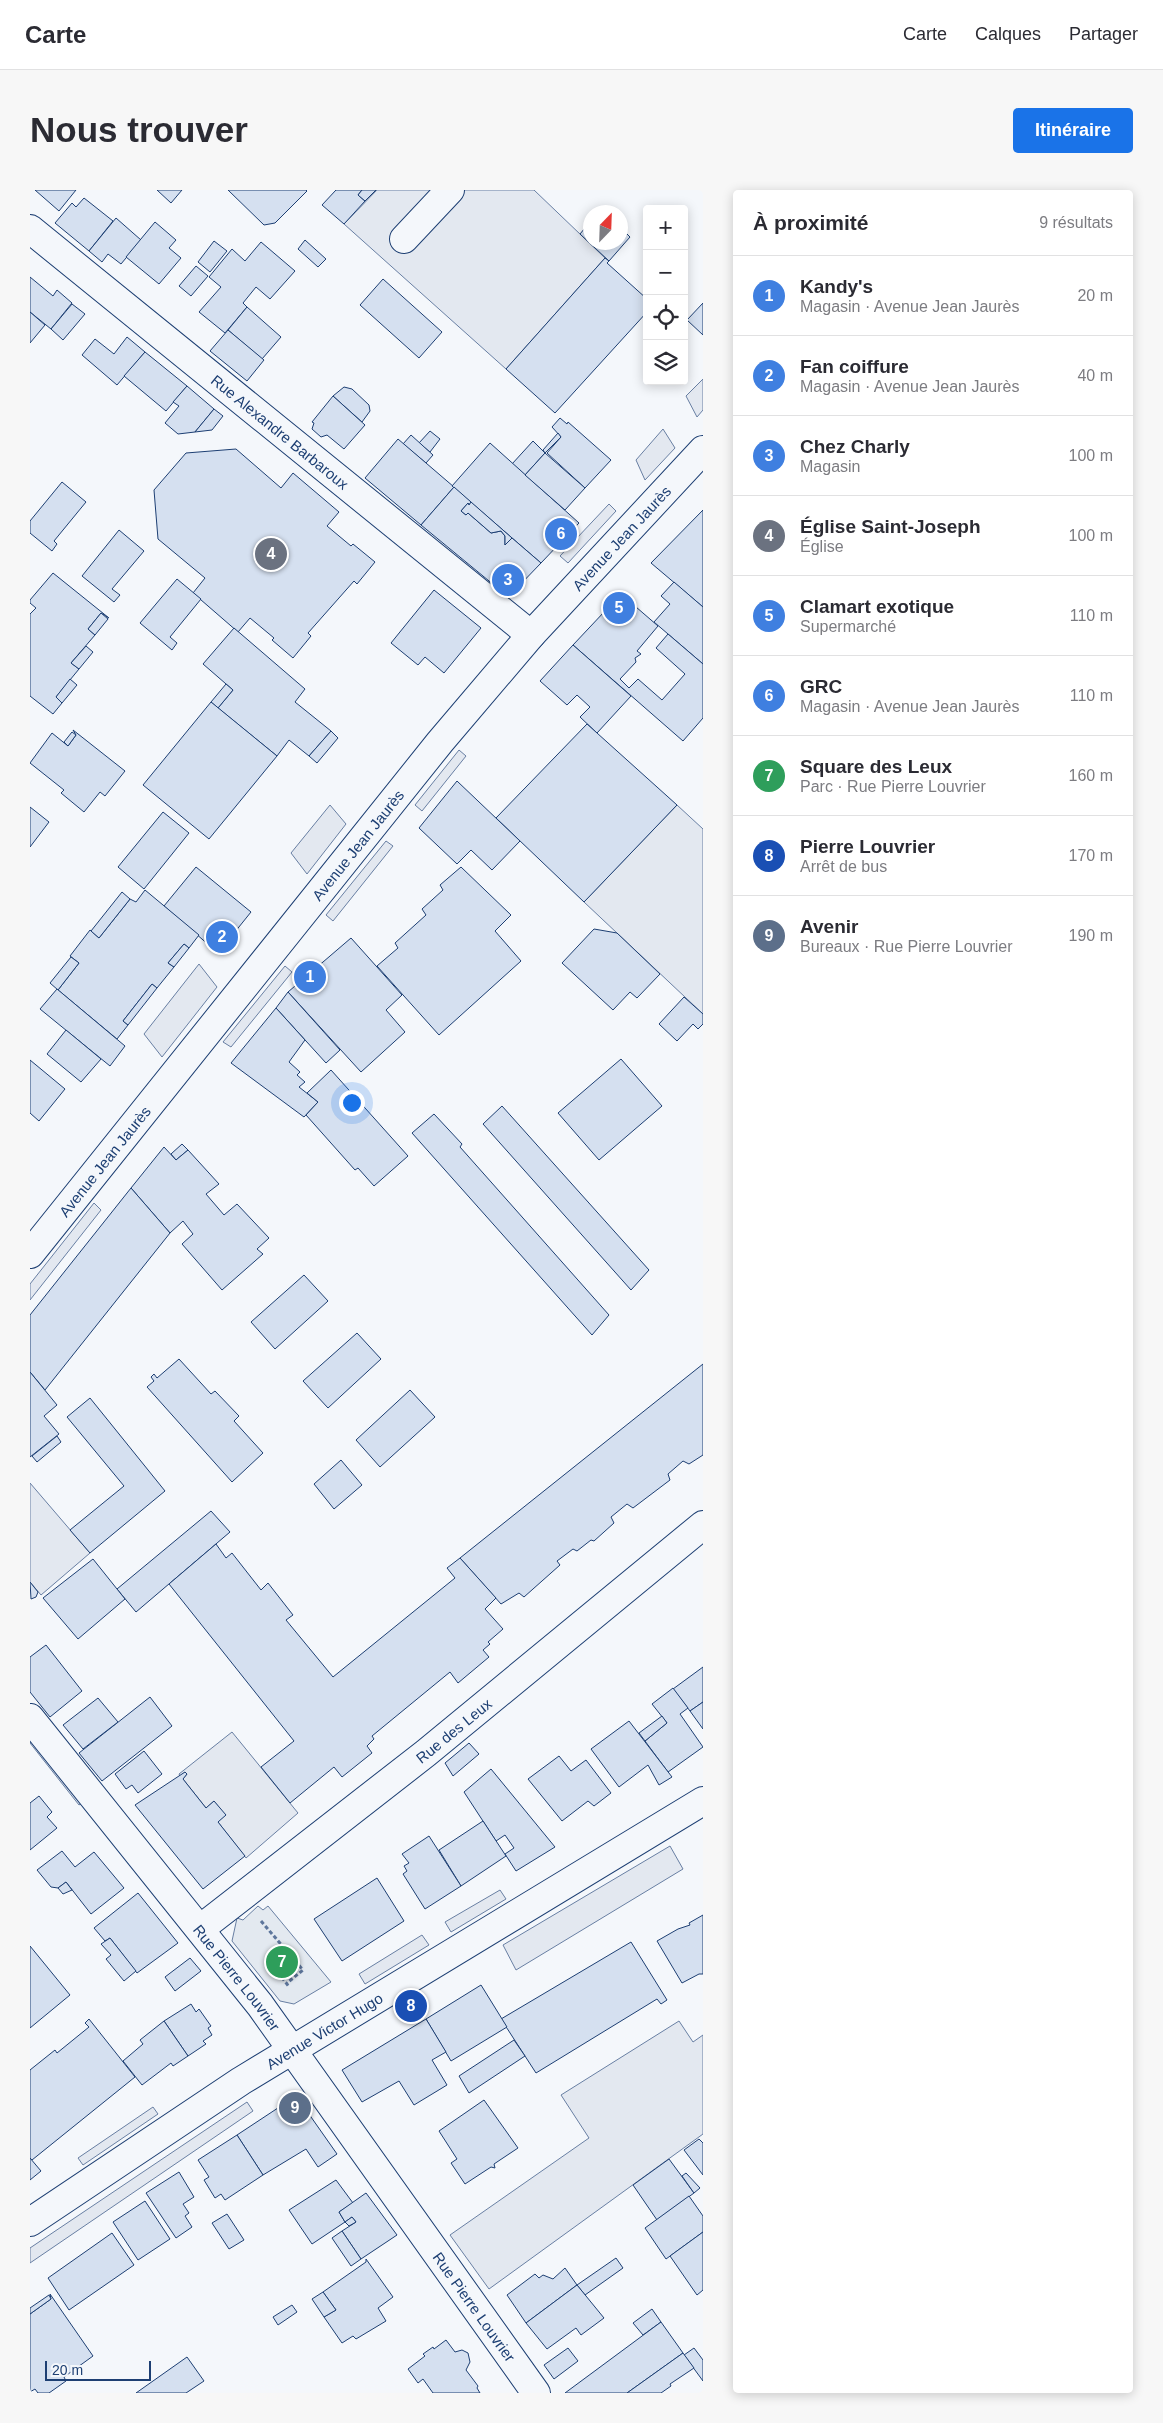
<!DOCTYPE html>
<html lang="fr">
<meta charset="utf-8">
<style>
:root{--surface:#fff;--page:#f7f7f7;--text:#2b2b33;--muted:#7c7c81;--line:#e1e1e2;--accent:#1a73e8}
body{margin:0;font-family:Arial,sans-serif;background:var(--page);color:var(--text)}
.controls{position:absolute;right:15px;top:15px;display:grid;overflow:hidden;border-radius:5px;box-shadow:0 2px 12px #0003}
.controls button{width:45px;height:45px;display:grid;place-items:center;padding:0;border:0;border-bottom:1px solid var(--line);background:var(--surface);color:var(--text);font:25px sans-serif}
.compass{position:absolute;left:553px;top:15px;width:45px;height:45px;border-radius:50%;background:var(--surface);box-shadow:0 2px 12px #0003;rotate:23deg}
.scale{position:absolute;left:15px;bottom:12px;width:106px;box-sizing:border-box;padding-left:5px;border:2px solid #1d3f73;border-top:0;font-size:14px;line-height:18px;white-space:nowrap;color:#1d3f73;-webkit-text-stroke:4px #f4f7fb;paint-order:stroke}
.you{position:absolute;left:321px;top:912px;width:18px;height:18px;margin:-12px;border:4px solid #fff;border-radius:50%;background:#1a73e8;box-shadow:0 0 0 8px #1a73e833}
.badge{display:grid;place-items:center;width:32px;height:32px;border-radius:50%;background:var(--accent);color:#fff;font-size:16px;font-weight:700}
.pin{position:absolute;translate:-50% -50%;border:2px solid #fff;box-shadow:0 1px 5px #0006}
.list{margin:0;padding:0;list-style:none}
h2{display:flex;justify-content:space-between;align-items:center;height:65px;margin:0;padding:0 20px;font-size:21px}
h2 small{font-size:16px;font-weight:400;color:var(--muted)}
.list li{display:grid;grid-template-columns:32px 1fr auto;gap:15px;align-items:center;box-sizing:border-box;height:80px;padding:0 20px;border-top:1px solid var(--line)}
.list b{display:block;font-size:19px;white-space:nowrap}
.list p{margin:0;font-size:16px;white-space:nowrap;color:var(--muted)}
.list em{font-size:16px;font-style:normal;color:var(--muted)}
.icon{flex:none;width:28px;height:28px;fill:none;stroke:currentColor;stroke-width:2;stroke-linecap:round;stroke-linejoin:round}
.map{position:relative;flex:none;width:673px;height:2203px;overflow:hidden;border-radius:5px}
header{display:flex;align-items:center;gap:30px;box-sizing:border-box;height:70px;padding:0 25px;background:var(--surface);border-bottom:1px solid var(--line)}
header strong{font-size:24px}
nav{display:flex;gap:28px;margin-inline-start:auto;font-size:18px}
.intro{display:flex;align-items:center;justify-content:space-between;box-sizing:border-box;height:120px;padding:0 30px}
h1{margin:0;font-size:35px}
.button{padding:12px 22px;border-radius:5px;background:var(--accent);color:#fff;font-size:18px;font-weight:700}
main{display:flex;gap:30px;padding:0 30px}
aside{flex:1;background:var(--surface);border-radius:5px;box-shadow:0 2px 12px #0003}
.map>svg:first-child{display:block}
</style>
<header>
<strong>Carte</strong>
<nav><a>Carte</a><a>Calques</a><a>Partager</a></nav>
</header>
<div class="intro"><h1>Nous trouver</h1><a class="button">Itinéraire</a></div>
<main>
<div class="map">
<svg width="673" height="2203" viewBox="0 0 673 2203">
<rect width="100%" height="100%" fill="#f4f7fb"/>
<polygon fill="#e3e9f0" stroke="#687fa3" points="228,1716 233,1720 238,1716 301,1792 264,1814 250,1811 202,1751 207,1728 213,1730"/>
<g fill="#e3e8f0" stroke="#687fa3">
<polygon points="347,0 504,0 575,68 476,179 314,34"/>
<polygon points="673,189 673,220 667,227 656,206"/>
<polygon points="633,239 645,258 615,290 606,270"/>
<polygon points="579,314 586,321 538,373 530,366"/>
<polygon points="429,560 436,566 392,621 385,615"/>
<polygon points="300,615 316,634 277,684 261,663"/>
<polygon points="647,615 673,639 673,824 554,712"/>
<polygon points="356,651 363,656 303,731 296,725"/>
<polygon points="169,774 187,797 132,867 114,844"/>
<polygon points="255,776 262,782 201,857 193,852"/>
<polygon points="64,1013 71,1020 0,1110 0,1094"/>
<polygon points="0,1293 60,1363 11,1405 0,1392"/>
<polygon points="202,1542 268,1623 216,1668 188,1632 195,1625 184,1611 176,1618 153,1589 157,1584 155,1582 150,1586 149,1584"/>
<polygon points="6,1547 56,1610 49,1615 0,1553"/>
<polygon points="640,1656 653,1679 486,1780 473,1755"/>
<polygon points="470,1700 476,1709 421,1742 415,1732"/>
<polygon points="392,1745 399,1755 335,1794 329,1784"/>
<polygon points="649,1831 663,1852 673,1845 673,1944 459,2099 420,2045 559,1948 531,1905"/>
<polygon points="217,1912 223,1921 0,2073 0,2058"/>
<polygon points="123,1917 128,1924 53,1975 48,1968"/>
</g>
<g fill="#d5e0f0" stroke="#1d3f73">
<polygon points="5,0 46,0 29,21"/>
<polygon points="127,0 152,0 141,13"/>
<polygon points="198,0 276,0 277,1 245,33 234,35"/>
<polygon points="306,0 332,0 328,5 335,11 314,34 292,15"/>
<polygon points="332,0 346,0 335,11 328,5"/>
<polygon points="54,8 83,31 59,61 25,33 42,13 46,17"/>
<polygon points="86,28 111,50 91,74 78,64 72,72 59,61"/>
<polygon points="125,32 146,50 139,58 151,68 129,94 96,67"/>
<polygon points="560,32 560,52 590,52 590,37 600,47 579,71 550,44"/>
<polygon points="275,50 296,69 288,77 268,59"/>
<polygon points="184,51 197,61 180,82 168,72"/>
<polygon points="231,52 265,81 240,109 226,97 213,113 217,117 195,143 169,122 191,97 179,87 202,59 215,71"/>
<polygon points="575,68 579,71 577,73 617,109 617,122 525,223 476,179"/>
<polygon points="166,76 178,86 161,106 149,96"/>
<polygon points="0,87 23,106 27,100 42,113 21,139 0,122"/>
<polygon points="353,89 412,142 389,168 330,115"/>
<polygon points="673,113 673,145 657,130"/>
<polygon points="42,114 55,124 33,150 21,139"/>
<polygon points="217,117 251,147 232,169 198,140"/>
<polygon points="0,122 15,135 0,153"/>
<polygon points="198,140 234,170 217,191 180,161"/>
<polygon points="97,147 115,162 87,195 52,165 65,149 84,164"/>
<polygon points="115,162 157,196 136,221 94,186"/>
<polygon points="157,196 184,219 165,242 148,244 135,233 149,216 143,212"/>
<polygon points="314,197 322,199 339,215 340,221 332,232 303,206"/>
<polygon points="303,206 335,235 314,259 297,245 291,247 282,239 284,233 282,232"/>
<polygon points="184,219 193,226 182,240 165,242"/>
<polygon points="530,228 537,234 538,232 581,270 555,298 517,263 531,247 522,237"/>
<polygon points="400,241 410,249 400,262 389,253"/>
<polygon points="528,243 531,247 515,263 513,260"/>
<polygon points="381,245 403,265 396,273 373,254"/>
<polygon points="368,249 424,297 391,335 335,288"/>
<polygon points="503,251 515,263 495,285 482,274"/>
<polygon points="460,253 549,333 511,373 422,296"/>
<polygon points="206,259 251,298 263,283 309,322 297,336 321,356 323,354 345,372 327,394 324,391 278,443 281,446 263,468 242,450 244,448 220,428 208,442 163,403 175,388 128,349 124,300 156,263"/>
<polygon points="515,263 555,298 535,320 495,285"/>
<polygon points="32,292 56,312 24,351 27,354 22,361 0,343 0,331"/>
<polygon points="424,297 441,312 439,315 438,313 431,321 436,325 438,323 461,343 471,341 475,346 475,355 482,348 511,373 486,399 470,400 391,335"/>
<polygon points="441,312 482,348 475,355 475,346 471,341 461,343 438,323 436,325 431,321 438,313 439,315"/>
<polygon points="673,320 673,417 621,373"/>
<polygon points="89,340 114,361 82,399 90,405 84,412 52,386"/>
<polygon points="23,383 79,428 71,423 58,439 65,445 41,473 49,479 26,507 32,513 23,524 0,506 0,424 6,418 0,413 0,410"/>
<polygon points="147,389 171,409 140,447 147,453 142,460 110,433"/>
<polygon points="644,392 673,417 673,474 624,432 640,414 631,406"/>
<polygon points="404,400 451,438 414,483 395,467 388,475 361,453"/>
<polygon points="591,404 628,436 607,461 611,464 605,468 606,472 590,489 599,498 608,489 632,510 655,484 626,458 638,444 673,474 673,528 653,551 543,455"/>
<polygon points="71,423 78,429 65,445 58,439"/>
<polygon points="204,438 275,499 265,512 301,541 279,566 259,550 247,566 188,518 203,500 173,474"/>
<polygon points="543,455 601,506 567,543 550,527 560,517 547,505 537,515 510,491"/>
<polygon points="56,456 63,462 49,479 41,473"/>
<polygon points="40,489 47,495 32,513 26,507"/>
<polygon points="196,494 203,500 188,518 181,512"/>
<polygon points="181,512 247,566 179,649 113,595"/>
<polygon points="557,534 647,615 554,712 466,628"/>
<polygon points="43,540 95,581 75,606 70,602 54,622 31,603 34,600 0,573 22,543 38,556 46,545"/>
<polygon points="301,541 308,548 287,573 279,566"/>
<polygon points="42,542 46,545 38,556 34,552"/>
<polygon points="427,591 490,651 462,680 441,660 427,674 389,638"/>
<polygon points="0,617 19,632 0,657"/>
<polygon points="133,622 159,643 114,699 88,677"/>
<polygon points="166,677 221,722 188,763 134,716"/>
<polygon points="431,677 481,725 465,741 491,771 409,845 347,776 368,758 365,753 396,725 392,719 413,700 410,695"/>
<polygon points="115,700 169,745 159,758 154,754 138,773 144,777 127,798 122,794 93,831 98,835 87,849 28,800 49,773 40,766 60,740 69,748 100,709 106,712"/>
<polygon points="92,702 100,709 69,748 61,741"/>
<polygon points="564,739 587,743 630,784 607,808 600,802 583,820 532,773"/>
<polygon points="321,748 372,805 356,820 375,842 331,882 258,802"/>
<polygon points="154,754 159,758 144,777 138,773"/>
<polygon points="41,767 49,773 28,800 20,793"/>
<polygon points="122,794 127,798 98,835 93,831"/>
<polygon points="27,799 95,856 80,876 10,819"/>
<polygon points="258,802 310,860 296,873 246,818"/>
<polygon points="654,807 673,824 673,834 668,839 663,834 647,851 629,834"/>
<polygon points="246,818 275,850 259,872 270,882 267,885 275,892 269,897 288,912 274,927 201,873"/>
<polygon points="36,840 71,869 51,892 17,864"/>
<polygon points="591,869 632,916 569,970 528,923"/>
<polygon points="0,870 35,899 9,931 0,923"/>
<polygon points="301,880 378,966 344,996 328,978 325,980 276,925 288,912 277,903"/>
<polygon points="472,916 619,1080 601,1100 453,934"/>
<polygon points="404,924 432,954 430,957 579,1125 562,1145 382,943"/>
<polygon points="152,954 158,960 146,970 141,964"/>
<polygon points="134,957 146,970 158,960 189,994 176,1004 194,1025 207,1014 239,1048 227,1059 233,1064 192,1100 152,1054 163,1044 153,1031 140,1043 101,998"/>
<polygon points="101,998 140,1043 15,1200 0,1182 0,1125"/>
<polygon points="274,1085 298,1111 245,1159 221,1132"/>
<polygon points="327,1143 351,1169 298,1218 273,1191"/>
<polygon points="149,1169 181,1204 185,1201 209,1226 204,1231 233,1263 202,1292 117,1197 124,1191 121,1187 124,1184 127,1188"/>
<polygon points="673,1174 673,1265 659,1274 653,1271 638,1284 640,1290 603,1318 597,1314 581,1327 584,1333 564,1351 561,1350 547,1361 543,1359 527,1371 530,1375 494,1407 489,1403 471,1414 430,1368"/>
<polygon points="0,1182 27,1215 14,1226 29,1244 0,1267"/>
<polygon points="380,1200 405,1227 350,1277 326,1250"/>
<polygon points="60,1208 135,1301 60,1363 40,1340 94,1296 37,1227"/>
<polygon points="27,1246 31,1252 7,1272 2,1266"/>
<polygon points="311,1270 332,1295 304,1319 284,1294"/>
<polygon points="181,1321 200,1342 106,1422 87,1399"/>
<polygon points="186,1354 196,1368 202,1363 231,1400 238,1393 263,1425 256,1430 303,1487 425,1388 417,1378 430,1368 466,1408 455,1419 473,1439 458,1452 460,1454 453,1460 459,1467 428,1493 420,1482 342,1546 344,1549 337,1556 342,1563 312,1587 304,1577 260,1613 231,1577 264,1551 139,1394"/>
<polygon points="63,1369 95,1409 48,1449 13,1408"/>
<polygon points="0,1392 8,1402 6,1407 1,1409"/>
<polygon points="16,1455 52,1501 20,1527 0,1502 0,1467"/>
<polygon points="673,1477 673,1512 660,1521 643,1499"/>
<polygon points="643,1498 658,1518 650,1524 673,1557 638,1582 615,1551 637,1533 622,1514"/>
<polygon points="120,1507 142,1536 72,1591 49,1563"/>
<polygon points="68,1508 88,1532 53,1559 33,1535"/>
<polygon points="673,1512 673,1539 660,1521"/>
<polygon points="632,1526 637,1533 615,1551 609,1543"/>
<polygon points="599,1531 642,1587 629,1595 618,1575 589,1597 561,1559"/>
<polygon points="439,1553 449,1564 423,1586 415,1573"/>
<polygon points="114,1561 132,1584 108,1603 102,1595 96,1599 85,1584"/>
<polygon points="529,1566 541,1581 556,1570 581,1603 564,1616 558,1611 532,1631 498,1589"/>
<polygon points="461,1579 525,1657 486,1681 475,1664 484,1658 475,1645 466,1651 434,1602"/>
<polygon points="155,1582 157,1584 153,1589 176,1618 184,1611 196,1625 188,1632 215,1666 173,1699 105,1615"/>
<polygon points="9,1606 22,1622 17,1627 27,1638 0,1660 0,1613"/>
<polygon points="453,1631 476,1666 431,1696 409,1660"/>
<polygon points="399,1646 431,1696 395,1719 373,1684 377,1681 374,1676 379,1673 372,1664"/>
<polygon points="32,1661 45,1677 64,1662 94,1698 61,1724 36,1692 28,1698 21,1697 7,1680"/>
<polygon points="347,1688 374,1731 312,1771 284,1729"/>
<polygon points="36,1692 42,1700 33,1704 28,1698"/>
<polygon points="108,1703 148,1753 107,1783 80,1748 75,1751 64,1738"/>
<polygon points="673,1725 673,1784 669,1784 652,1793 627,1751 648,1739 660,1735 659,1733"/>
<polygon points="80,1748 106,1781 94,1791 76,1769 81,1765 71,1754"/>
<polygon points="601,1752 637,1810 631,1814 627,1809 506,1883 471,1829"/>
<polygon points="0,1756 40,1805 0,1838"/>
<polygon points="160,1768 171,1781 145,1801 135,1787"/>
<polygon points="451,1795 477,1837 421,1871 396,1829"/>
<polygon points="161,1814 166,1822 169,1819 181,1836 178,1838 182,1845 173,1851 176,1854 158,1866 134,1831"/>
<polygon points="59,1829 105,1887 2,1970 0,1968 0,1880 25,1860 27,1863 59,1837 55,1833"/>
<polygon points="396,1829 416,1862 402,1870 417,1895 384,1915 369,1891 332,1912 312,1880"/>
<polygon points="134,1831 158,1866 143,1876 141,1873 112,1895 93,1871 113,1854 110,1850"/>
<polygon points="484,1850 495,1866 439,1903 429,1886"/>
<polygon points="454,1910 488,1958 464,1974 465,1978 461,1977 435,1994 421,1973 427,1969 409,1941"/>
<polygon points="257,1912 274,1917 307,1964 288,1977 276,1959 233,1985 207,1945"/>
<polygon points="207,1945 233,1985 195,2010 191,2004 185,2008 174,1990 179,1987 168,1970"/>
<polygon points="669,1949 673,1953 673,1985 654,1960"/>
<polygon points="0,1968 11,1981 0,1990"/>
<polygon points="639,1969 664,2003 627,2030 603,1995"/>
<polygon points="149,1982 164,2007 153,2014 159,2023 155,2026 162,2037 146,2048 116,2003"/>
<polygon points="656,1983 670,1998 664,2003 652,1986"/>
<polygon points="306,1990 323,2013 309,2022 315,2032 282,2054 259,2020"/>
<polygon points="336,2003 367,2045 331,2069 312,2041 326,2032 322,2027 315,2032 309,2022"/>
<polygon points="659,2006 673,2026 673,2042 636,2069 615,2038"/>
<polygon points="115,2011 140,2049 108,2070 83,2032"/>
<polygon points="197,2024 214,2050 199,2059 182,2033"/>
<polygon points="322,2027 326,2032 319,2036 315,2032"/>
<polygon points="312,2041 331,2069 321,2076 302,2048"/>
<polygon points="673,2042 673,2100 667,2105 640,2066"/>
<polygon points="82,2043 104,2075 39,2120 18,2088"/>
<polygon points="586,2068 593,2078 555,2105 547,2095"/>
<polygon points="336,2069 363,2107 348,2118 356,2131 326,2149 323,2146 312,2153 294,2127 306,2120 293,2102 336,2072"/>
<polygon points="535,2078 547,2095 496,2133 477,2105 505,2084 509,2088 513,2085 523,2089"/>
<polygon points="547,2095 574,2128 551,2145 546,2138 517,2159 496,2133"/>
<polygon points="293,2102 306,2120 294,2127 282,2109"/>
<polygon points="20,2104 63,2166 34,2187 36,2191 19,2203 8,2203 5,2199 0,2202 0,2124 21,2109"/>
<polygon points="19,2105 21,2109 0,2124 0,2118"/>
<polygon points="262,2115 267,2122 248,2135 243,2127"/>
<polygon points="622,2119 631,2132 613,2145 603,2133"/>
<polygon points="631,2132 653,2163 597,2203 535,2203"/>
<polygon points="416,2150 425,2162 432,2160 438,2163 440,2172 436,2180 448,2196 447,2198 450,2203 403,2203 393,2189 388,2193 378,2179 395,2166 393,2164 403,2157 404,2159"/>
<polygon points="538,2158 548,2171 524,2189 514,2175"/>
<polygon points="664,2158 673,2170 673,2191 654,2165"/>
<polygon points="653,2163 664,2178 640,2194 641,2196 631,2203 597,2203"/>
<polygon points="157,2167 174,2191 156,2203 106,2203"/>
</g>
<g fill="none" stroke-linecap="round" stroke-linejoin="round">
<g stroke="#1d3f73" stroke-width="30">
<g id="minor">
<path id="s1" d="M0 39 501 445"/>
<polyline points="374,49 420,0"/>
<path id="s2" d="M0 1064 410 552 501 445 673 260"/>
<path id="s3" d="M0 1528 230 1815 506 2203"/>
<path id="s4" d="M170 1739 396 1563 673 1335"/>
<path id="s5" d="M0 2032 211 1891 673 1611"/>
</g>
</g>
<g stroke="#5e769c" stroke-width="3" stroke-dasharray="4 2.5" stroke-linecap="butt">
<polyline points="231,1731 273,1780 257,1793"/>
<polyline points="248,1782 259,1797"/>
</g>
<use href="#minor" stroke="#f4f7fb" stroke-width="28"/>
</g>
<g text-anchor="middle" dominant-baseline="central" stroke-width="4" stroke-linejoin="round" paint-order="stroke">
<g font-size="15" fill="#1d3f73" stroke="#f4f7fb">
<text stroke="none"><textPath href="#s1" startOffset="322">Rue Alexandre Barbaroux</textPath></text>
<text stroke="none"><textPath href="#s2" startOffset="929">Avenue Jean Jaurès</textPath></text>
<text stroke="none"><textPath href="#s2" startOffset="524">Avenue Jean Jaurès</textPath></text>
<text stroke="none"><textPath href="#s2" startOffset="119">Avenue Jean Jaurès</textPath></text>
<text stroke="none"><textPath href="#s4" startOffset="322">Rue des Leux</textPath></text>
<text stroke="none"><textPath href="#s3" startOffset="332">Rue Pierre Louvrier</textPath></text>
<text stroke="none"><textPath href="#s5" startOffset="351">Avenue Victor Hugo</textPath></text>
<text stroke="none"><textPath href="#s3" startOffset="738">Rue Pierre Louvrier</textPath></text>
</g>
</g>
</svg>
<div class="controls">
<button>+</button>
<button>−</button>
<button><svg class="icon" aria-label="locate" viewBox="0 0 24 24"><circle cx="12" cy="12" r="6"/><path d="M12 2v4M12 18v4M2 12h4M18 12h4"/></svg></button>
<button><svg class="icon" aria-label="layers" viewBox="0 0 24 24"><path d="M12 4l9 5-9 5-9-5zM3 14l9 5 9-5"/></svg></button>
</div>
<svg class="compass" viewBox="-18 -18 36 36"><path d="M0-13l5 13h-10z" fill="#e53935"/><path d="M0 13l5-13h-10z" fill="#7c7c81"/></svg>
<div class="scale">20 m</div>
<div class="you"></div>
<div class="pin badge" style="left:280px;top:787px;background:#3f7fe0">1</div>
<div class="pin badge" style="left:192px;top:747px;background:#3f7fe0">2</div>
<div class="pin badge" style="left:478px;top:390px;background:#3f7fe0">3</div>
<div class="pin badge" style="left:241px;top:364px;background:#6b7280">4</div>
<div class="pin badge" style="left:589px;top:418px;background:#3f7fe0">5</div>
<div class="pin badge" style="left:531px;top:344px;background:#3f7fe0">6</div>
<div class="pin badge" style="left:252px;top:1772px;background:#2e9e5b">7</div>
<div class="pin badge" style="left:381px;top:1816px;background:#1a4fb4">8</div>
<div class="pin badge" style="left:265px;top:1918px;background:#5c6f8a">9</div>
</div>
<aside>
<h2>À proximité<small>9 résultats</small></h2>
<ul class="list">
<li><span class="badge" style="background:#3f7fe0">1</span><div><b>Kandy's</b><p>Magasin · Avenue Jean Jaurès</p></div><em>20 m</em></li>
<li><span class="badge" style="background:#3f7fe0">2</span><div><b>Fan coiffure</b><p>Magasin · Avenue Jean Jaurès</p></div><em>40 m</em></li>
<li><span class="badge" style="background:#3f7fe0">3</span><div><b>Chez Charly</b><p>Magasin</p></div><em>100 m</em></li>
<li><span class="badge" style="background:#6b7280">4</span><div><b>Église Saint-Joseph</b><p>Église</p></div><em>100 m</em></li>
<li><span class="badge" style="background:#3f7fe0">5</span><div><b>Clamart exotique</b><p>Supermarché</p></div><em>110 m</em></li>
<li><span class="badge" style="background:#3f7fe0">6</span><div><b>GRC</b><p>Magasin · Avenue Jean Jaurès</p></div><em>110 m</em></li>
<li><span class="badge" style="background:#2e9e5b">7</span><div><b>Square des Leux</b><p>Parc · Rue Pierre Louvrier</p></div><em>160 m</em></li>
<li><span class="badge" style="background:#1a4fb4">8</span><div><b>Pierre Louvrier</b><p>Arrêt de bus</p></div><em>170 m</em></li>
<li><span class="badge" style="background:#5c6f8a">9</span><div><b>Avenir</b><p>Bureaux · Rue Pierre Louvrier</p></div><em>190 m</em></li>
</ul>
</aside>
</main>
